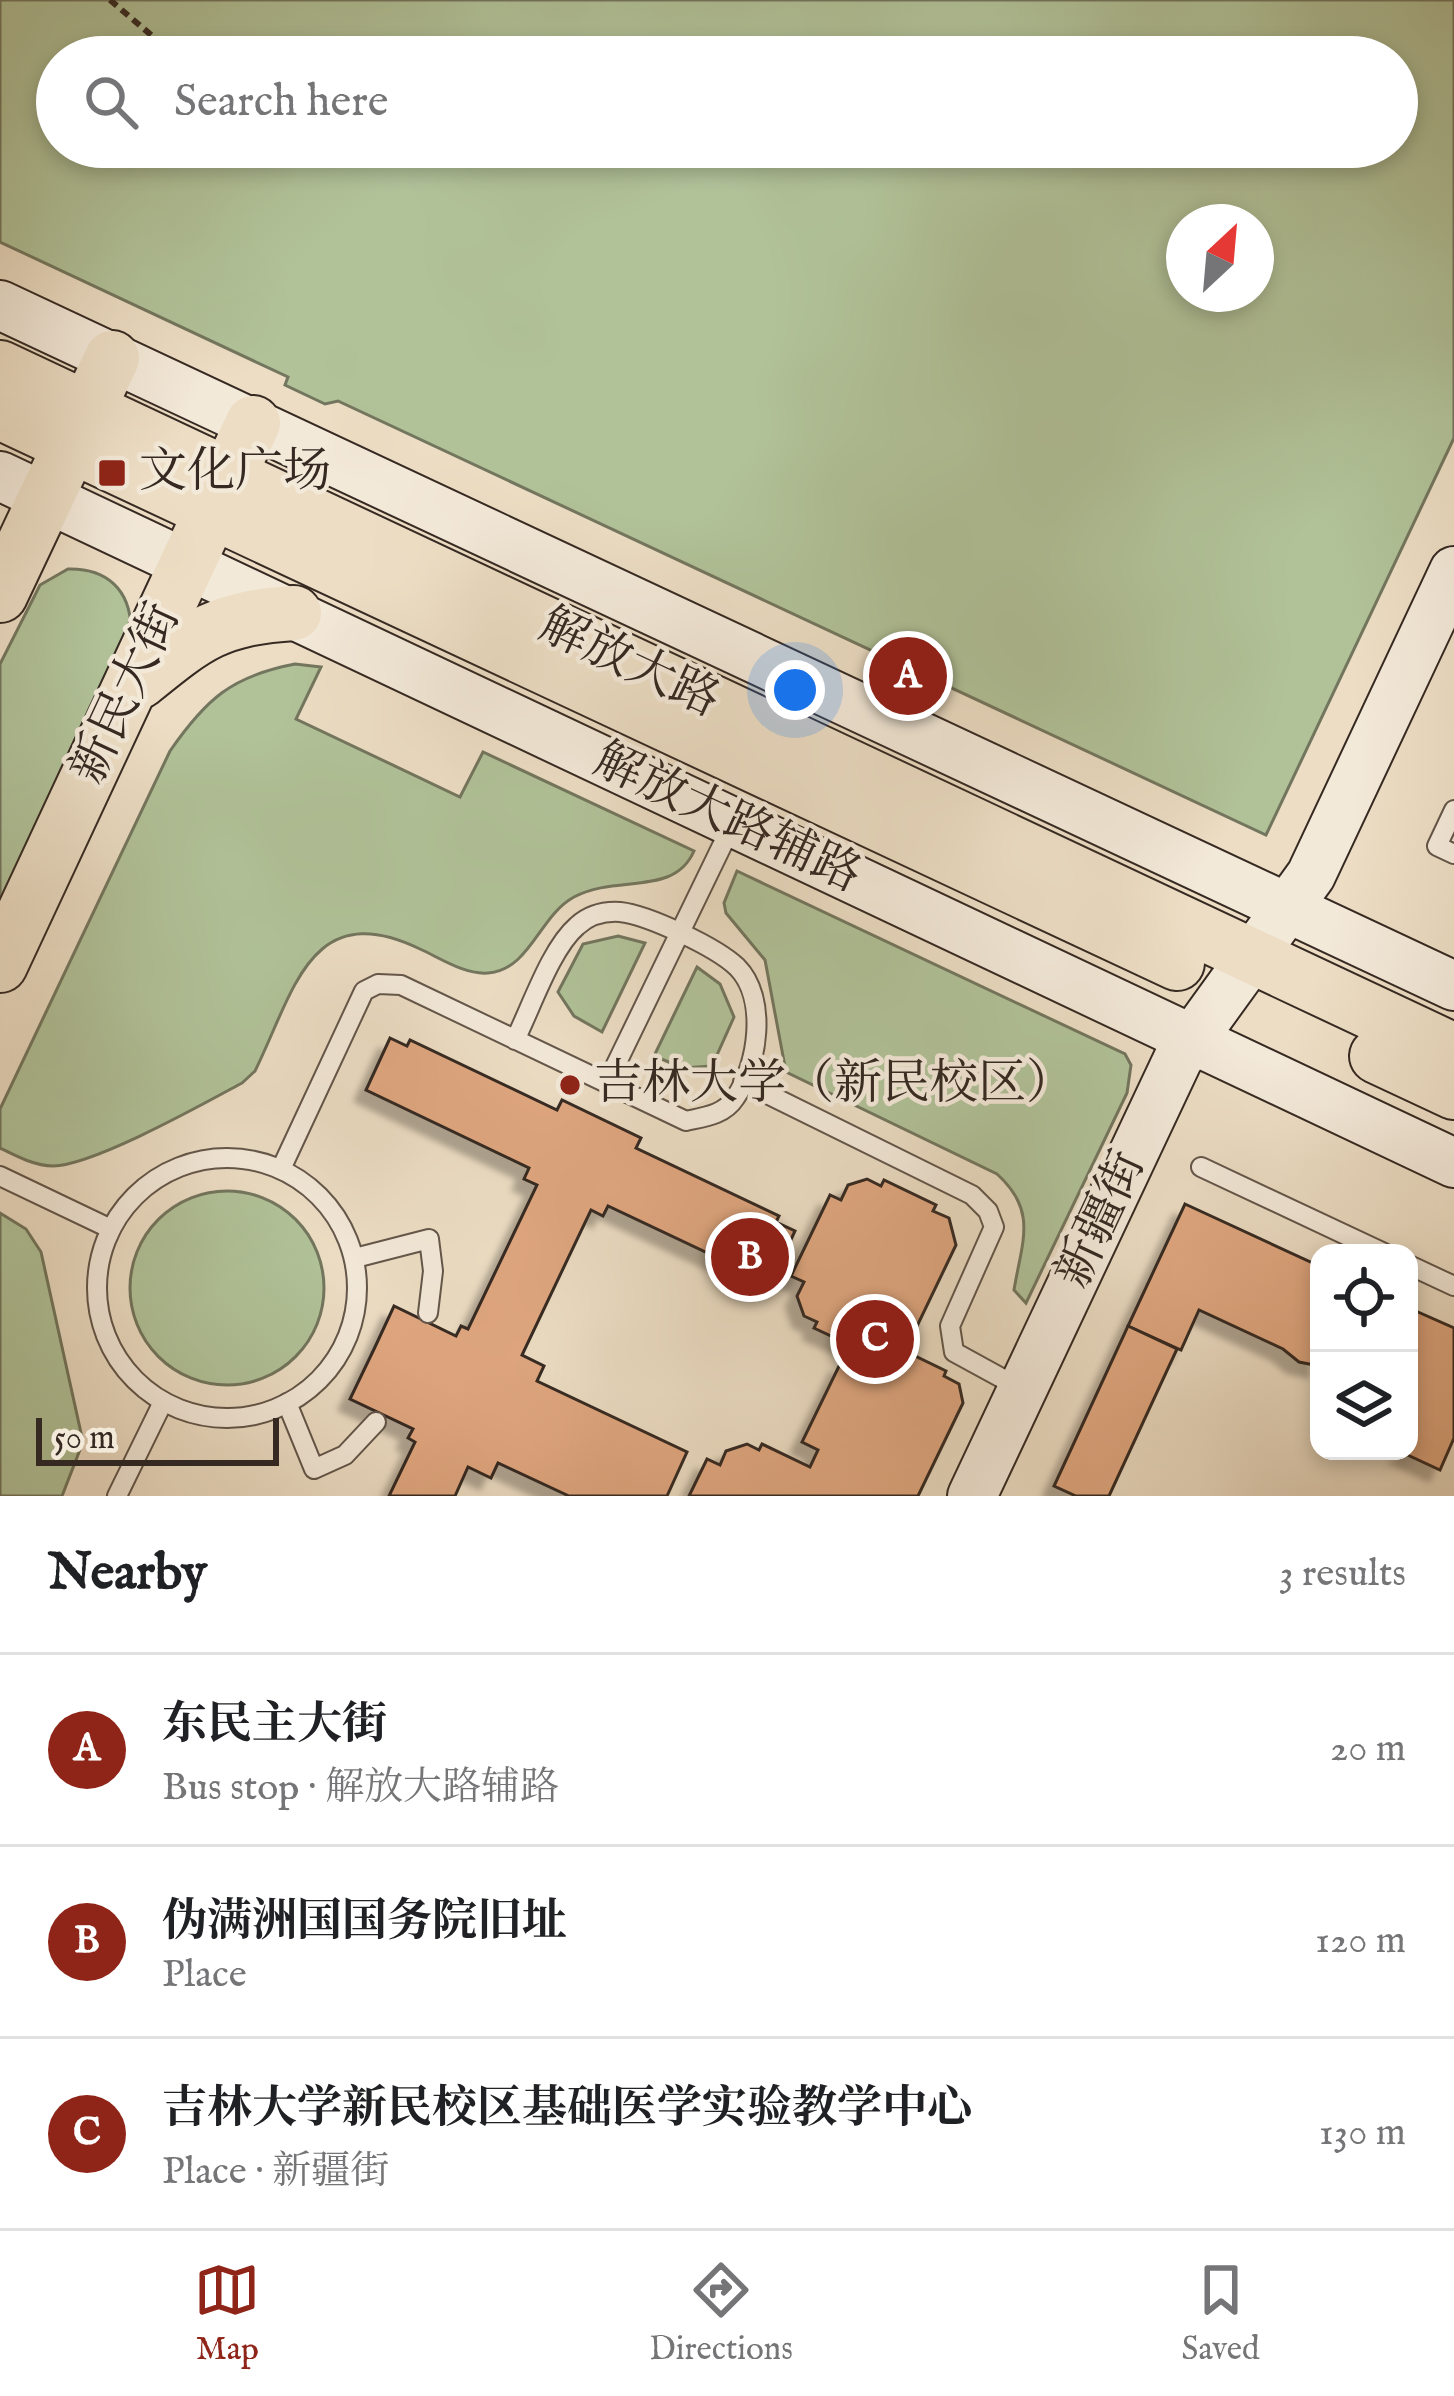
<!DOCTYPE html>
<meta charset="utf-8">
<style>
:root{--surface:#fff;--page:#f2f2f2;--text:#202124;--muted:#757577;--line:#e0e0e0;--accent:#8f2418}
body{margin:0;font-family:"IM FELL English","Noto Serif SC",serif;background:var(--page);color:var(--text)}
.controls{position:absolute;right:36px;bottom:36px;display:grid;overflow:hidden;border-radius:24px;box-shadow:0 6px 18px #0003}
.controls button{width:108px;height:108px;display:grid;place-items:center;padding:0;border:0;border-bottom:3px solid var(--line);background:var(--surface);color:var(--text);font:60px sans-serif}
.compass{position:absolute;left:1166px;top:204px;width:108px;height:108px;border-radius:50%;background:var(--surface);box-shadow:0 6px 18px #0003;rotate:26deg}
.scale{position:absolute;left:36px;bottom:30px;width:243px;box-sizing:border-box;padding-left:12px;border:6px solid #352922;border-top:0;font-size:33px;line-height:42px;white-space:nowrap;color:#352922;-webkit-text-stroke:9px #f3e9d9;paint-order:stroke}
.you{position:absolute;left:795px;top:690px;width:42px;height:42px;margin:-30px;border:9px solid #fff;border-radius:50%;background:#1a73e8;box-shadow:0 0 0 18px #1a73e833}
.badge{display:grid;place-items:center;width:78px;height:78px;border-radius:50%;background:var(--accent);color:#fff;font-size:39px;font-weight:700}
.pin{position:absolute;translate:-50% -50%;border:6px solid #fff;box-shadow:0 3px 12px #0006}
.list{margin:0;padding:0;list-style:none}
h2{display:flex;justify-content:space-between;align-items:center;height:156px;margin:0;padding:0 48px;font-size:51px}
h2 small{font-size:39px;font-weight:400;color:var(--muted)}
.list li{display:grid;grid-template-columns:78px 1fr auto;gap:36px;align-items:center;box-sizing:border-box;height:192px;padding:0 48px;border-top:3px solid var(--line)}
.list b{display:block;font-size:45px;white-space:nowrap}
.list p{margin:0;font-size:39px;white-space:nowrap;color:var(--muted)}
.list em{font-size:39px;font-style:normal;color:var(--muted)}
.icon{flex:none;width:66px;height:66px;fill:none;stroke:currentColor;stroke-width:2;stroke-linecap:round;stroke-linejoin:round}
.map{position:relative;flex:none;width:1454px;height:1496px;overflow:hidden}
.search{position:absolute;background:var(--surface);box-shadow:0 6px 18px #0003;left:36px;right:36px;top:36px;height:132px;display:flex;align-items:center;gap:30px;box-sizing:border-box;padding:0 42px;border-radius:66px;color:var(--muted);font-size:45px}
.sheet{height:732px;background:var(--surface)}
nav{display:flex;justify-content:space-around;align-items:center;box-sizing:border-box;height:168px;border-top:3px solid var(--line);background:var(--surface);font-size:33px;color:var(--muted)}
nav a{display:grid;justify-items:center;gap:6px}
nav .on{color:var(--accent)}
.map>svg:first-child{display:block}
</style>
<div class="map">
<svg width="1454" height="1496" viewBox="0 0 1454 1496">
<defs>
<filter id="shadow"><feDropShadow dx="-11" dy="11" stdDeviation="3" flood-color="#0004"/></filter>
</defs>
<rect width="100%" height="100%" fill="#ecddc4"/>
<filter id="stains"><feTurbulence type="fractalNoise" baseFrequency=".00167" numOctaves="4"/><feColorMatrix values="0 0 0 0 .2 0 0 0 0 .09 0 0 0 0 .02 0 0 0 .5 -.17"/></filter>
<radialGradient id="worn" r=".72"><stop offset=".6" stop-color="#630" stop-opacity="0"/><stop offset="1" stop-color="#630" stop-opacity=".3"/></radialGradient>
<g fill="#b1c299" stroke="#73765e" stroke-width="3" fill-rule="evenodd">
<path d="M0 0H1454V438L1266 835 338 401 325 404 285 385 288 377 0 242ZM57 57H1397V147H57ZM1184 222H1256V294H1184Z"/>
<path d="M68 569C107 568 130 590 131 628L0 911V664L40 585Z"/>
<path d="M295 664 321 667 296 719 460 797 483 752 694 851C674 897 617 874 574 897 539 916 530 970 488 973 465 975 440 958 420 949 310 896 294 992 255 1071L242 1083C203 1104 94 1165 53 1166 35 1166 16 1156 0 1148V1109L170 751C206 699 232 676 295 664Z"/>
<path d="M737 871 1125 1054 1131 1065 1127 1093 1026 1303 1014 1290C1022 1241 1038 1211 997 1174L786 1072 765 960 726 913 724 903Z"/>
<polygon points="618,936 645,943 602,1032 574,1016 558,992 583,944"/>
<polygon points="697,967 720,984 734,1017 712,1066 683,1068 654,1056"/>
<circle cx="227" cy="1288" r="97"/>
<polygon points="0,1213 26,1229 41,1252 83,1442 62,1496 0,1496"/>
</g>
<g fill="#e0a780" stroke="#352922" stroke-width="3" filter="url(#shadow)">
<polygon points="390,1038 407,1046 410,1040 557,1110 562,1100 641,1138 636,1148 779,1216 776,1222 795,1231 771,1283 608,1206 603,1216 591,1210 522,1355 544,1366 537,1381 687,1452 667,1496 569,1496 498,1463 491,1478 468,1467 455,1496 389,1496 415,1442 408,1438 413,1429 350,1399 375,1347 394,1306 456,1336 461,1326 468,1329 537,1185 524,1179 529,1168 366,1090"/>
<polygon points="867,1179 881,1186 884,1180 936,1205 933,1211 949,1218 956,1245 905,1351 946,1371 944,1376 959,1384 963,1403 918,1496 689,1496 707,1459 720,1465 726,1451 747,1444 759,1450 762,1444 810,1467 818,1450 802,1442 841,1362 856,1369 865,1352 814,1328 817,1322 804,1316 797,1296 804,1282 791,1276 830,1195 841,1200 848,1185"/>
<polygon points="1185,1204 1319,1266 1319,1366 1299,1362 1283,1349 1199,1310 1181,1350 1128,1326"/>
<polygon points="1409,1308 1454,1328 1454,1438 1440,1470 1399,1451 1409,1451"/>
<polygon points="1128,1326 1177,1349 1109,1496 1076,1496 1054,1486"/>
</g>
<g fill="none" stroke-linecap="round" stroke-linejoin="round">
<g stroke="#63564a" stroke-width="22">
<g id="lane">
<polyline points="1454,810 1437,846 1454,854"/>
<polyline points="743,1082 972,1195 988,1211 994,1227 950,1326 954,1352 1020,1388"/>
<polyline points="607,1083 733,823"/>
<circle cx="227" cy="1288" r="130"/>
<polyline points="1201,1167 1384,1253"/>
<path d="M281 1169 364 991 378 984 401 985 686 1121C704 1117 724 1115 735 1098 758 1066 768 998 737 967 716 947 648 915 620 912 604 911 589 915 577 926 551 948 531 1008 515 1040"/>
<polyline points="0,1176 111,1229"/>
<polyline points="355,1258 429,1239 433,1271 428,1313"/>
<polyline points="1409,1265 1454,1286"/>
<polyline points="287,1403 314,1469 345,1455 376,1422"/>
<polyline points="117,1496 163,1402"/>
</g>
</g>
<g stroke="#352922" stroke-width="52">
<g id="secondary">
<polyline points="0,305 1454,986"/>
<polyline points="0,476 1454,1163"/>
<polyline points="972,1496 1178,1059 1311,875 1454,571"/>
</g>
</g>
<g stroke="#352922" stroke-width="58">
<g id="primary">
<polyline points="0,368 1454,1051"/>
<polyline points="0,412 1177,963"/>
<polyline points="0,595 112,358"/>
<path d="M140 681C198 634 217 618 294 613"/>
<polyline points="0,965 253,423"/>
<polyline points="1377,1056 1454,1092"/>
</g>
</g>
<polyline stroke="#352922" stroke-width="6" stroke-dasharray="9 6" stroke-linecap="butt" points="110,0 177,57"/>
<use href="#lane" stroke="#f3e9d9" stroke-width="18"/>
<use href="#secondary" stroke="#f3e9d9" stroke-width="48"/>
<use href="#primary" stroke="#ecddc4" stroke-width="54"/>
</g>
<g fill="#8f2418" stroke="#f3e9d9" stroke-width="4.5">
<rect x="97" y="458" width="30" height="30" rx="6"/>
<circle cx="570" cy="1085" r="12"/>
</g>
<g text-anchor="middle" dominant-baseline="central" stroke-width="9" stroke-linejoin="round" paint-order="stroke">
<g font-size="48" fill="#352922" stroke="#f3e9d9" text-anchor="start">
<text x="139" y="473">文化广场</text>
<text x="594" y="1085">吉林大学（新民校区）</text>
</g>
<g font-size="48" fill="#352922" stroke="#f3e9d9">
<text transform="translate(629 664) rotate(25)">解放大路</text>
<text transform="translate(127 694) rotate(-65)">新民大街</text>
<text transform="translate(727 819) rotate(25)">解放大路辅路</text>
<text transform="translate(1102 1220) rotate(-65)">新疆街</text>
</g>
</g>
<rect width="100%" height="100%" filter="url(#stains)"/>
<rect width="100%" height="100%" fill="url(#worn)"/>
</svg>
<div class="controls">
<button><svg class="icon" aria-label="locate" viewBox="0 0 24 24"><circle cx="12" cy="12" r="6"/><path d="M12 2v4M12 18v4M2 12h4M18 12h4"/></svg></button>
<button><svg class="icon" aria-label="layers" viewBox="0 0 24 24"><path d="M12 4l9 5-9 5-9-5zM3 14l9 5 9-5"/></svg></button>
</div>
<svg class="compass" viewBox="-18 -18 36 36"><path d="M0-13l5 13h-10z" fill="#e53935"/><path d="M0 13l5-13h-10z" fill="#757577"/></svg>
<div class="scale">50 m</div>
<div class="you"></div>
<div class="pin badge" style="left:908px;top:676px">A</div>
<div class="pin badge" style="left:750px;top:1257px">B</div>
<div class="pin badge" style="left:875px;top:1339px">C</div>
<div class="search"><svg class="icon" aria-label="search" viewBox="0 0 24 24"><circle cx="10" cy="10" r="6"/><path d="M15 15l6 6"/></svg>Search here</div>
</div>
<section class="sheet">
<h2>Nearby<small>3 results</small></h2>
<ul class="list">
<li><span class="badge">A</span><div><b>东民主大街</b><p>Bus stop · 解放大路辅路</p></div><em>20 m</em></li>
<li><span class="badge">B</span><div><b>伪满洲国国务院旧址</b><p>Place</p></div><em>120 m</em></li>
<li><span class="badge">C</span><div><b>吉林大学新民校区基础医学实验教学中心</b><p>Place · 新疆街</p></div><em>130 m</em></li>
</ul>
</section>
<nav>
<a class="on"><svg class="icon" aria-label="map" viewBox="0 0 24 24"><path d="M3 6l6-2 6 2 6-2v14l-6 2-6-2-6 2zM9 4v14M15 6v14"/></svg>Map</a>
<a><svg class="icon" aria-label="directions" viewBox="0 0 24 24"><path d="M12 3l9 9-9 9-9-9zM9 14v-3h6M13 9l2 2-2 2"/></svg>Directions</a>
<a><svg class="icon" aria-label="saved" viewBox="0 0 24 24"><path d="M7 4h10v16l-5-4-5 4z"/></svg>Saved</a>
</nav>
